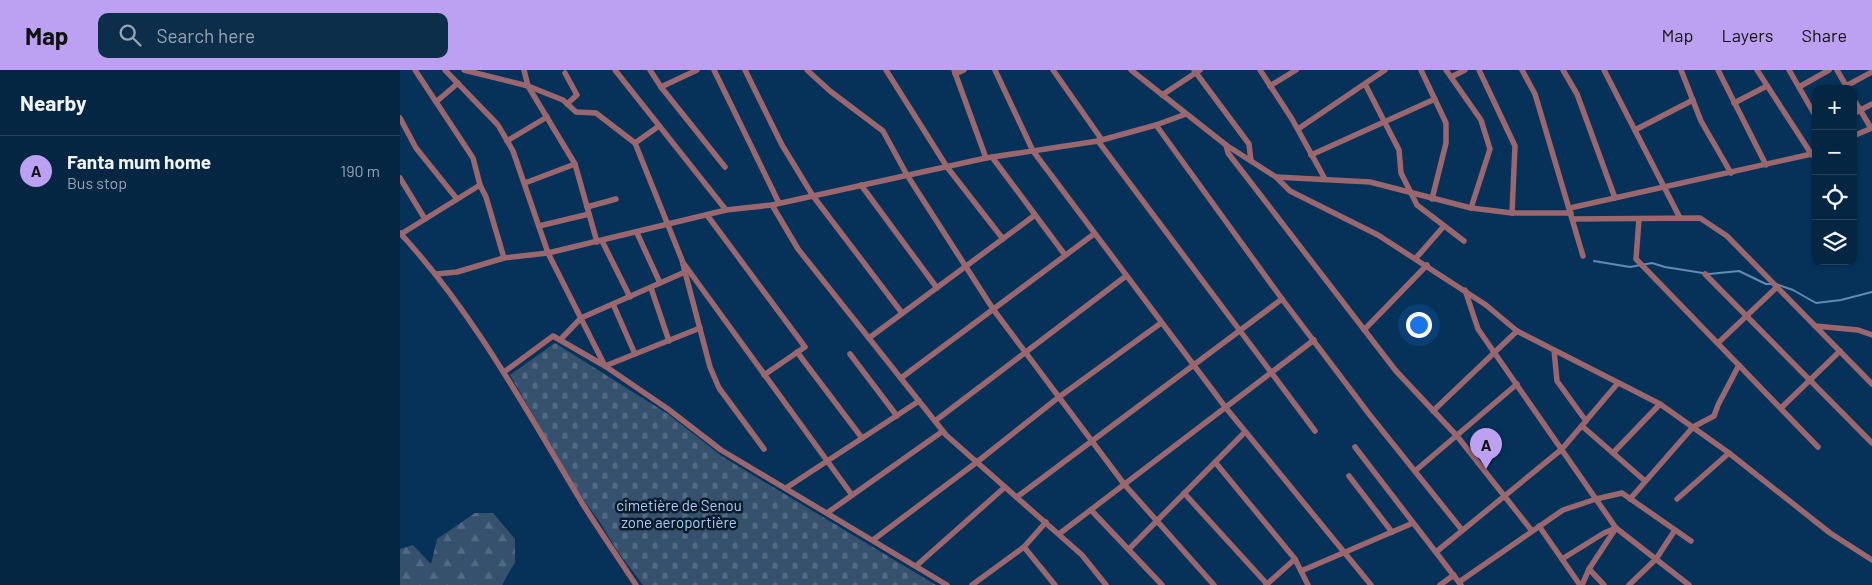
<!DOCTYPE html>
<meta charset="utf-8">
<style>
:root{--surface:#042643;--page:#0d2e4a;--text:#f1f3f6;--muted:#97a5b2;--line:#25435c;--accent:#bca0f2}
body{margin:0;font-family:Barlow,sans-serif;background:var(--page);color:var(--text)}
.controls{position:absolute;right:15px;top:15px;display:grid;overflow:hidden;border-radius:10px;box-shadow:0 1px 4px #0004}
.controls button{width:45px;height:45px;display:grid;place-items:center;padding:0;border:0;border-bottom:1px solid var(--line);background:var(--surface);color:var(--text);font:25px sans-serif}
.you{position:absolute;left:1018px;top:254px;width:18px;height:18px;margin:-12px;border:4px solid #fff;border-radius:50%;background:#1a73e8;box-shadow:0 0 0 8px #1a73e833}
.badge{display:grid;place-items:center;width:32px;height:32px;border-radius:50%;background:var(--accent);color:#111;font-size:16px;font-weight:700}
.pin{position:absolute;translate:-50% -41px;filter:drop-shadow(0 1px 2px #0008)}
.pin::after{content:'';position:absolute;top:26px;width:18px;height:15px;background:inherit;clip-path:polygon(0 0,100% 0,50% 100%)}
.list{margin:0;padding:0;list-style:none}
h2{display:flex;justify-content:space-between;align-items:center;height:65px;margin:0;padding:0 20px;font-size:21px}
h2 small{font-size:16px;font-weight:400;color:var(--muted)}
.list li{display:grid;grid-template-columns:32px 1fr auto;gap:15px;align-items:center;box-sizing:border-box;height:70px;padding:0 20px;border-top:1px solid var(--line)}
.list b{display:block;font-size:19px;white-space:nowrap}
.list p{margin:0;font-size:16px;white-space:nowrap;color:var(--muted)}
.list em{font-size:16px;font-style:normal;color:var(--muted)}
.icon{flex:none;width:28px;height:28px;fill:none;stroke:currentColor;stroke-width:2;stroke-linecap:round;stroke-linejoin:round}
.map{position:relative;flex:none;width:1472px;height:515px;overflow:hidden}
header{display:flex;align-items:center;gap:30px;box-sizing:border-box;height:70px;padding:0 25px;background:var(--accent);color:#111}
header strong{font-size:24px}
nav{display:flex;gap:28px;margin-inline-start:auto;font-size:18px}
.search{width:350px;height:45px;background:var(--page);display:flex;align-items:center;gap:12px;box-sizing:border-box;padding:0 18px;border-radius:10px;color:var(--muted);font-size:19px}
main{display:flex}
aside{flex:1;background:var(--surface)}
.map>svg:first-child{display:block}
</style>
<header>
<strong>Map</strong>
<div class="search"><svg class="icon" aria-label="search" viewBox="0 0 24 24"><circle cx="10" cy="10" r="6"/><path d="M15 15l6 6"/></svg>Search here</div>
<nav><a>Map</a><a>Layers</a><a>Share</a></nav>
</header>
<main>
<aside>
<h2>Nearby<small></small></h2>
<ul class="list">
<li><span class="badge">A</span><div><b>Fanta mum home</b><p>Bus stop</p></div><em>190 m</em></li>
</ul>
</aside>
<div class="map">
<svg width="1472" height="515" viewBox="0 0 1472 515">
<defs>
<pattern id="forest-firs" width="22" height="20" patternUnits="userSpaceOnUse" patternTransform="scale(1.25)"><rect width="22" height="20" fill="#36516d"/><path d="M5 1l3.5 6h-7zM16 11l3.5 6h-7z" fill="#526a83"/></pattern>
<pattern id="cemetery-stones" width="16" height="16" patternUnits="userSpaceOnUse" patternTransform="scale(1.25)"><rect width="16" height="16" fill="#36516d"/><path d="M2 7V4a2 2 0 0 1 4 0v3zM10 15v-3a2 2 0 0 1 4 0v3z" fill="#526a83"/></pattern>
</defs>
<rect width="100%" height="100%" fill="#063259"/>
<polygon fill="url(#forest-firs)" points="75,443 93,443 115,469 115,492 102,515 0,515 0,479 13,475 31,494 37,469"/>
<polygon fill="url(#cemetery-stones)" points="155,273 268,344 323,387 536,515 243,515 218,482 201,454 174,416 110,305"/>
<g fill="none" stroke-linecap="round" stroke-linejoin="round">
<g stroke="#638ab3" stroke-width="2">
<polyline points="1194,191 1230,197 1252,193 1265,197 1309,204 1339,201 1366,214 1371,214"/>
<polyline points="1376,214 1393,220 1416,233 1441,230 1472,222"/>
</g>
<g stroke="#9b676e" stroke-width="5.5">
<polyline points="15,0 73,88 80,115"/>
<polyline points="45,0 98,55 113,81 148,183 205,296 300,258"/>
<polyline points="64,0 128,16 163,30 176,42 196,43 235,73 282,190 285,202 181,248 160,270"/>
<polyline points="124,0 128,16 175,94 197,172"/>
<polyline points="215,0 326,140"/>
<polyline points="250,0 261,17 325,97"/>
<polyline points="314,0 379,133"/>
<polyline points="345,0 382,75 413,126 502,243"/>
<polyline points="407,0 430,21 483,61 507,105 593,239 724,414 814,515"/>
<polyline points="486,0 547,97 603,169"/>
<polyline points="595,0 633,81 826,338 971,515"/>
<polyline points="653,0 702,70"/>
<polyline points="731,0 826,75 876,107 890,121 978,165 1086,235 1117,261 1260,334 1329,383 1430,463 1472,490"/>
<polyline points="794,0 849,74 851,91"/>
<polyline points="860,0 892,49 925,109"/>
<polyline points="1021,0 1046,53 1046,73 1032,129"/>
<polyline points="1046,0 1081,50 1090,79 1071,138"/>
<polyline points="1079,0 1115,76 1112,143"/>
<polyline points="1122,0 1135,24 1183,186"/>
<polyline points="1163,0 1177,24 1215,128"/>
<polyline points="1204,0 1280,148"/>
<polyline points="1281,0 1301,51 1331,103"/>
<polyline points="1318,0 1366,95"/>
<polyline points="1357,0 1412,85"/>
<polyline points="1389,0 1416,47"/>
<polyline points="1437,0 1448,19"/>
<polyline points="165,3 177,25 167,34"/>
<polyline points="555,4 564,0"/>
<polyline points="1051,7 1065,0"/>
<polyline points="965,14 999,80 1001,103 1017,135 1064,171"/>
<polyline points="870,16 896,0"/>
<polyline points="1446,16 1472,2"/>
<polyline points="261,17 297,0"/>
<polyline points="1399,17 1429,0"/>
<polyline points="762,25 800,0"/>
<polyline points="1453,28 1471,58"/>
<polyline points="36,32 58,13"/>
<polyline points="1334,33 1367,16"/>
<polyline points="1453,44 1472,34"/>
<polyline points="0,48 16,78 57,129"/>
<polyline points="756,55 882,229 969,344 1062,460"/>
<polyline points="898,59 985,0"/>
<polyline points="1235,60 1293,30"/>
<polyline points="1453,66 1472,58"/>
<polyline points="107,71 147,47"/>
<polyline points="698,71 756,55 786,44"/>
<polyline points="235,73 259,56"/>
<polyline points="826,75 828,83 996,301 1057,366 1132,461"/>
<polyline points="911,85 1035,29"/>
<polyline points="592,87 665,185"/>
<polyline points="586,88 698,71 915,361"/>
<polyline points="876,107 970,112 1071,138 1112,143 1171,143"/>
<polyline points="0,108 25,149"/>
<polyline points="125,113 175,94"/>
<polyline points="461,115 537,218"/>
<polyline points="372,135 398,179 546,365 682,485 706,515"/>
<polyline points="187,137 216,129"/>
<polyline points="1170,138 1416,83"/>
<polyline points="307,145 405,277 364,305"/>
<polyline points="1173,149 1300,148 1327,166 1472,314"/>
<polyline points="1239,149 1236,189 1418,377"/>
<polyline points="139,156 189,144"/>
<path d="M0 163C75 244 127 342 184 436 201 463 219 489 236 515"/>
<polyline points="237,163 260,213"/>
<polyline points="1,164 80,115 86,127 104,188"/>
<polyline points="202,171 230,227"/>
<polyline points="1016,188 1044,156"/>
<polyline points="284,194 452,425"/>
<polyline points="285,202 310,297 319,318 364,379"/>
<polyline points="36,204 57,202 104,188 148,183 326,140 372,135 586,88 554,0"/>
<polyline points="1305,204 1472,373"/>
<polyline points="251,218 269,271"/>
<polyline points="1065,220 1078,259 1216,458 1289,515"/>
<polyline points="213,234 235,284"/>
<polyline points="1415,256 1458,260 1472,265"/>
<polyline points="964,260 1027,195"/>
<polyline points="469,268 635,145"/>
<polyline points="1318,273 1377,217"/>
<polyline points="1154,280 1157,311 1186,351"/>
<polyline points="397,282 462,368"/>
<polyline points="450,284 497,346"/>
<polyline points="104,302 153,266 205,296 268,339 321,380 547,515"/>
<polyline points="501,308 694,164"/>
<polyline points="1381,338 1440,281"/>
<polyline points="1033,341 1117,261"/>
<polyline points="535,351 726,206"/>
<polyline points="1182,356 1245,411"/>
<polyline points="955,377 1061,515"/>
<polyline points="1213,383 1260,334"/>
<polyline points="815,392 895,489 908,515"/>
<polyline points="1015,401 1117,314"/>
<polyline points="949,406 992,462"/>
<polyline points="386,418 519,331"/>
<polyline points="784,423 867,514"/>
<polyline points="617,427 882,229"/>
<polyline points="1230,429 1293,357 1314,346 1318,335 1339,295"/>
<polyline points="1277,429 1329,383"/>
<polyline points="691,440 762,515"/>
<polyline points="427,443 543,361"/>
<polyline points="1139,456 1180,515"/>
<polyline points="659,464 914,270"/>
<polyline points="473,470 577,392 659,327 761,253"/>
<polyline points="624,477 655,515"/>
<polyline points="729,479 845,362"/>
<polyline points="1036,482 1162,379 1218,313"/>
<polyline points="1162,489 1204,463 1216,458"/>
<polyline points="516,496 605,417"/>
<polyline points="1189,499 1204,515"/>
<polyline points="901,501 1013,453"/>
<polyline points="1059,512 1163,440 1196,429 1222,423 1291,471"/>
<polyline points="572,515 624,477 646,452"/>
<polyline points="866,515 895,489"/>
<polyline points="1040,515 1054,505"/>
<polyline points="1182,515 1189,499 1216,458"/>
<polyline points="1229,515 1256,489 1275,460"/>
</g>
</g>
<g text-anchor="middle" dominant-baseline="central" stroke-width="5" stroke-linejoin="round" paint-order="stroke">
<g font-size="15" fill="#a5cdf7" stroke="#091a2b">
<text x="279" y="435">cimetière de Senou<tspan x="279" dy="17">zone aeroportière</tspan></text>
</g>
</g>
</svg>
<div class="controls">
<button>+</button>
<button>−</button>
<button><svg class="icon" aria-label="locate" viewBox="0 0 24 24"><circle cx="12" cy="12" r="6"/><path d="M12 2v4M12 18v4M2 12h4M18 12h4"/></svg></button>
<button><svg class="icon" aria-label="layers" viewBox="0 0 24 24"><path d="M12 4l9 5-9 5-9-5zM3 14l9 5 9-5"/></svg></button>
</div>
<div class="you"></div>
<div class="pin badge" style="left:1086px;top:399px">A</div>
</div>
</main>
